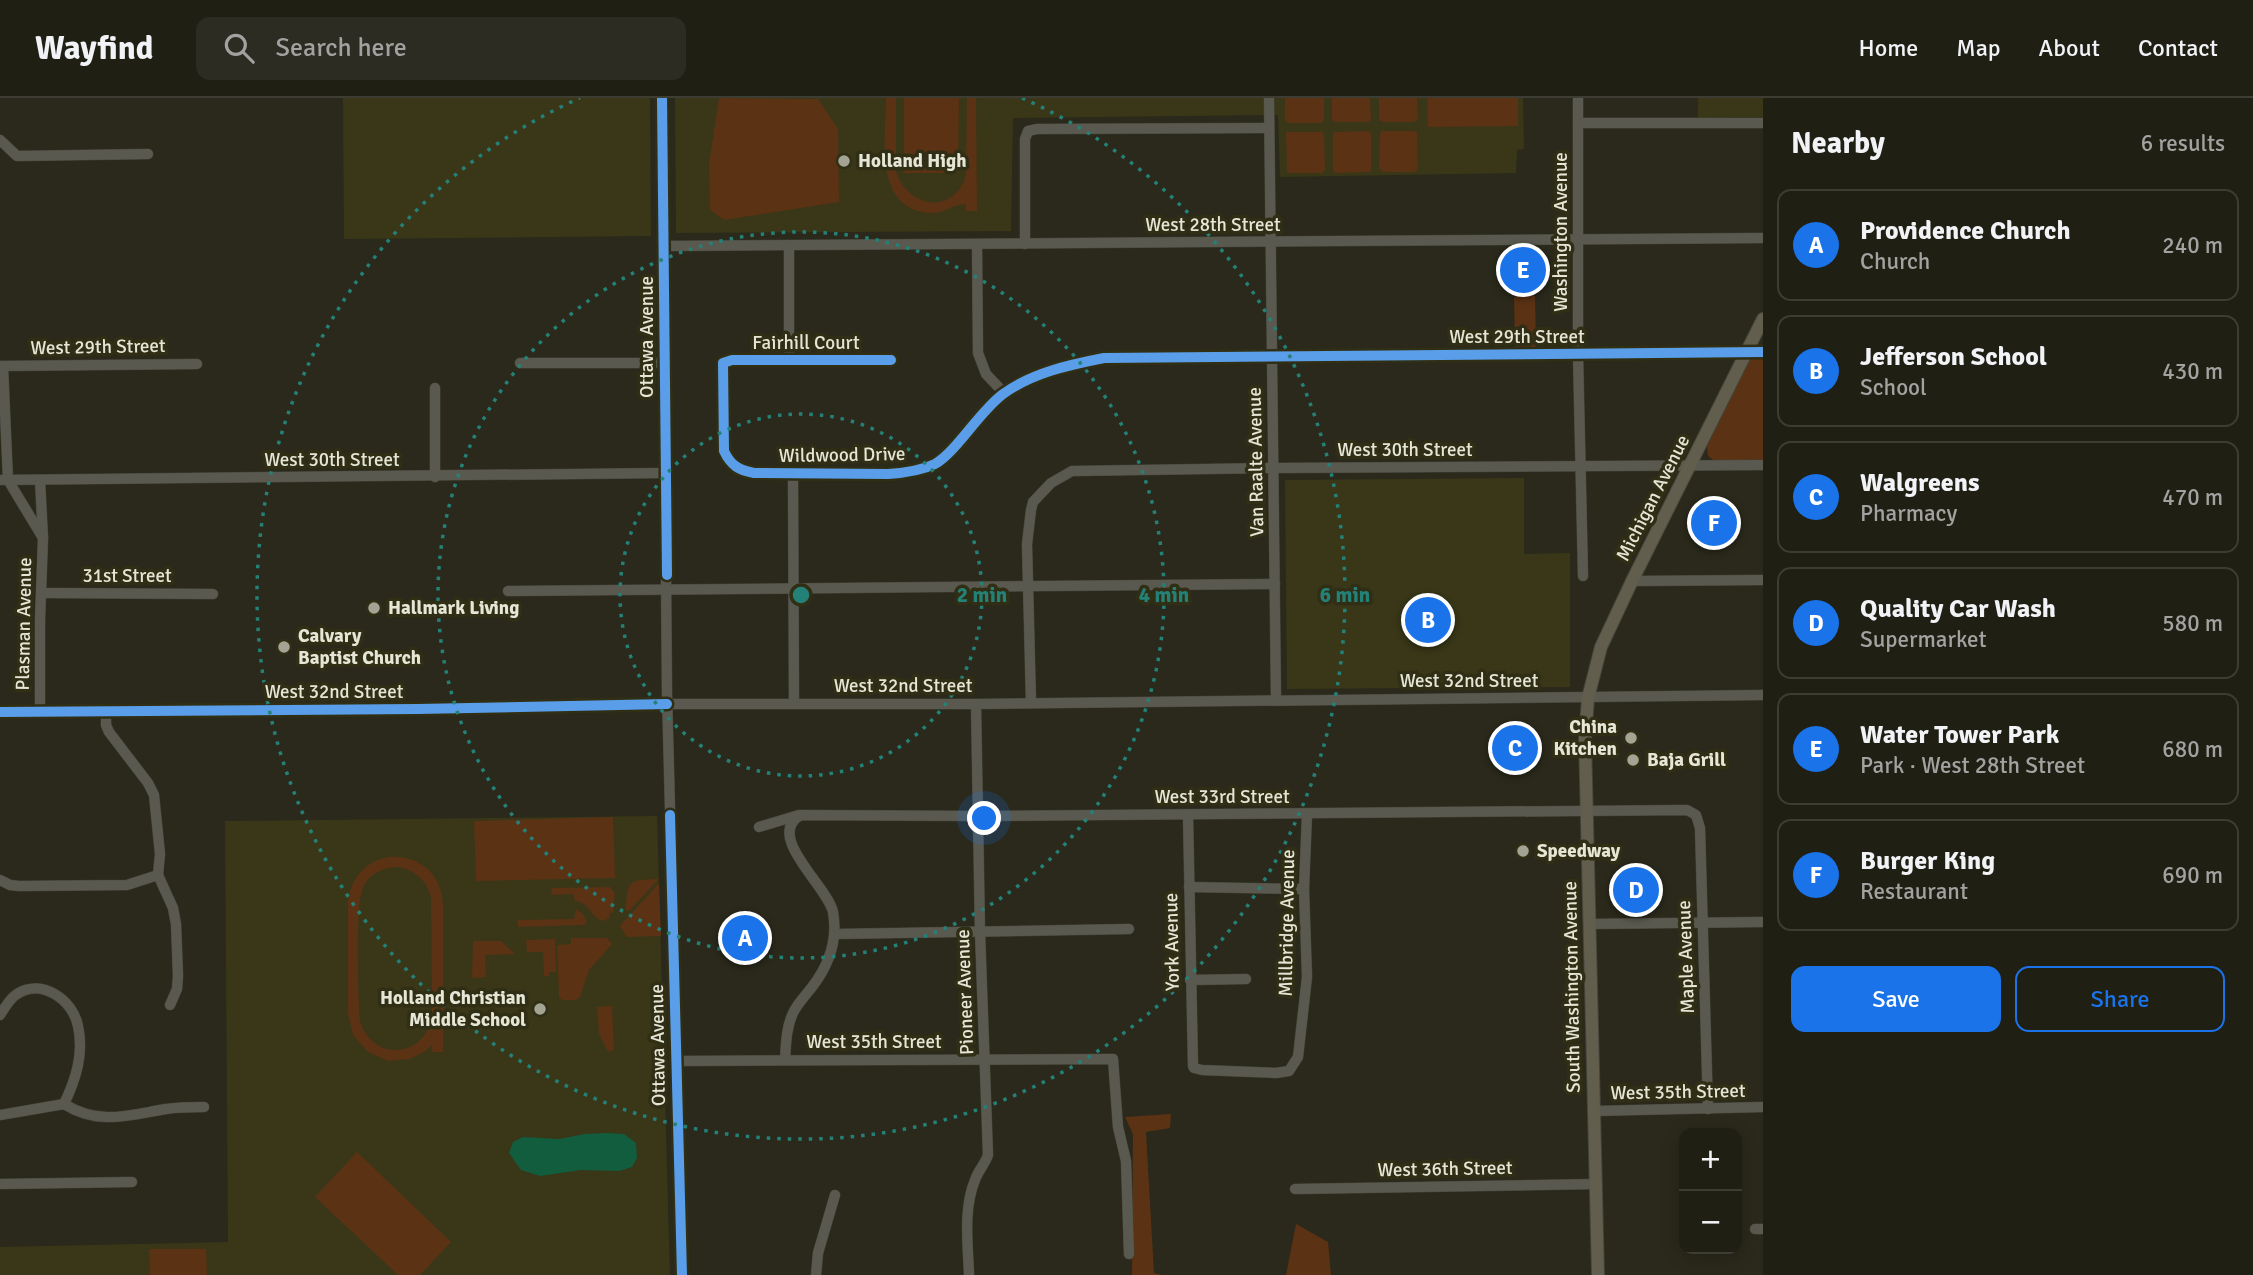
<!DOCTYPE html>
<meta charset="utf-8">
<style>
:root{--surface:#201f14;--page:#2d2c22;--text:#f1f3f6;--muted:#a2a2a0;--line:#3d3d34;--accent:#1a73e8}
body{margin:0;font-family:Signika,sans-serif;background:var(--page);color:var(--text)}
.controls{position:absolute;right:21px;bottom:21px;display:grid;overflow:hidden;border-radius:14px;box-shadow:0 4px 18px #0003}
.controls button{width:63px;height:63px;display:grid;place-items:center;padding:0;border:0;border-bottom:2px solid var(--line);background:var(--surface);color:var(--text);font:35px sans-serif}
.you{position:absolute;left:985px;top:721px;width:24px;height:24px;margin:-18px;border:5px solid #fff;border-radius:50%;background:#1a73e8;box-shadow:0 0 0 10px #1a73e833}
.badge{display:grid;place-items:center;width:46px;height:46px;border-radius:50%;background:var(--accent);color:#fff;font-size:23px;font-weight:700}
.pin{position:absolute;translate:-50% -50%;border:4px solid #fff;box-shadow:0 2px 7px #0006}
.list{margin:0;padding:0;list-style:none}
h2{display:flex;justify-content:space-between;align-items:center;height:91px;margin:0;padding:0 28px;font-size:30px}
h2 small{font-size:23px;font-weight:400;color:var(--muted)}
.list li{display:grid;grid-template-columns:46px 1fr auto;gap:21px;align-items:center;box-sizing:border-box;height:112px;margin:0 14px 14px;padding:0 14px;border:2px solid var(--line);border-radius:14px}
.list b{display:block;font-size:26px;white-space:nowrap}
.list p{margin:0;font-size:23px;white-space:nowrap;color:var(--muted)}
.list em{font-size:23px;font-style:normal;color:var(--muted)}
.actions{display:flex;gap:14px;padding:21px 28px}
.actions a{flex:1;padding:16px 0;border:2px solid var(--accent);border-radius:14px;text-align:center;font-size:24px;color:var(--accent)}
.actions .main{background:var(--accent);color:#fff}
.icon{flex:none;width:38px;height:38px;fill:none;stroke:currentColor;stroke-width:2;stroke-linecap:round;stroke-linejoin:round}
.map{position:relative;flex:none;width:1763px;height:1177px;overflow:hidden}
header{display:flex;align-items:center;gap:42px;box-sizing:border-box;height:98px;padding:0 35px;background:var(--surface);border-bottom:2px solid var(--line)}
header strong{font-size:33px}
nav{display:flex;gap:38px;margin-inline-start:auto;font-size:24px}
.search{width:490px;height:63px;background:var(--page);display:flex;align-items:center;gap:18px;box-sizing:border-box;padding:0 24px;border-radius:14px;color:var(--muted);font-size:26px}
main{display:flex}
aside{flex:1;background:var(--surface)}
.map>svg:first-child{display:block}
</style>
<header>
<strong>Wayfind</strong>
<div class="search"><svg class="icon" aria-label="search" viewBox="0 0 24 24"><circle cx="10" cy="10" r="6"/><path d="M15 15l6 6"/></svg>Search here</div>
<nav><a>Home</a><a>Map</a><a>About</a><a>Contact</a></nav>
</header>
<main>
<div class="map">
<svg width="1763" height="1177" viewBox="0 0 1763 1177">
<rect width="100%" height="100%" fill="#2a291b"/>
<g fill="#393718">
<polygon points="343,0 650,0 651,138 344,141"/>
<polygon points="675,0 1523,0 1524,51 1517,52 1516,75 1280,79 1278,17 1013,20 1011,133 676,135"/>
<polygon points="1698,0 1763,0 1763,19 1698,20"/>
<polygon points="1524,380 1524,456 1570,455 1570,589 1287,591 1285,382"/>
<polygon points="657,718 670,1177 0,1177 0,1149 228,1144 225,723"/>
</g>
<g fill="#5b3214" fill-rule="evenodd">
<polygon points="719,0 818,1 838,31 839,104 724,122 710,112 709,66"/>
<path d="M886 0H896V74C909 111 954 117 966 77L967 0H976L977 113H966V106C953 106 944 116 929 115 873 110 886 40 886 0Z"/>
<polygon points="904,0 959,0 958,75 904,75"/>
<polygon points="1285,0 1324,0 1324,22 1321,25 1288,25 1285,22"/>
<polygon points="1332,0 1370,0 1371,22 1368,24 1335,24 1332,22"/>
<polygon points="1379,0 1417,0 1418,21 1414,24 1382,24 1379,21"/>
<polygon points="1427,0 1518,0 1518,28 1428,29"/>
<polygon points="1368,33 1371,35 1371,72 1369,74 1335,75 1333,72 1333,36 1335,34"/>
<polygon points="1382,33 1415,33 1417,35 1418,71 1414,74 1383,74 1379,70 1380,35"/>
<polygon points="1286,34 1322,34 1324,36 1325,72 1322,75 1288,75 1287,73"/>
<polygon points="1518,146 1529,146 1529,198 1535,198 1536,249 1515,249 1514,199 1518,198"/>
<polygon points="1757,257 1763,257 1763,362 1713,362 1708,358 1707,348 1749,263"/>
<polygon points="613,719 615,780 476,783 474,723"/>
<path d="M388 759C419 757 441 775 443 806V954H432V947L424 954 410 961 388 963 368 954 353 937 348 916V806C350 781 364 764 388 759ZM399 769C416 773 426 782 431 799L432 916C428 960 372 965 360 923 358 900 355 807 363 790 369 775 384 769 399 769Z"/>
<path d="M659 781 629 813 625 812C629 782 627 782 659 781Z"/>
<polygon points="659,785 661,838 627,839 620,828"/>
<path d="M610 789 615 795 613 814 609 816 610 819 604 823C591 821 590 804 575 803L573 796 551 797 552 790Z"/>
<polygon points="576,811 583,816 587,824 584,827 518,829 518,822 574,821"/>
<polygon points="571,840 607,840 612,846 589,872 580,899 575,902 562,902 559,899 557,847 571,846"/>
<polygon points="555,841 556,874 549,874 549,878 544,878 543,854 527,854 526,842"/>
<polygon points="473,843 501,843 515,856 485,857 486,879 472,880"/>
<polygon points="612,908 614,952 608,954 599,936 597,909"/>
<polygon points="1171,1016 1170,1030 1146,1034 1154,1175 1162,1177 1132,1177 1133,1036 1125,1019"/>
<polygon points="357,1054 451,1144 420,1177 398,1177 315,1099"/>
<polygon points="1296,1126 1328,1144 1331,1177 1286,1177"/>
<polygon points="149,1151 206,1151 207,1177 150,1177"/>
</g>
<polygon fill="#115d3e" points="607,1035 624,1036 636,1045 637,1060 632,1069 619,1073 581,1072 540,1078 521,1072 509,1055 513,1044 523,1039 559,1041 585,1036"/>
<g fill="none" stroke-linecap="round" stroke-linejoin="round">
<g stroke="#444439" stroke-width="11">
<g id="minor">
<polyline points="662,0 667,595 682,1177"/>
<polyline points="1269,0 1276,602"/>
<polyline points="1578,0 1578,256 1583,478"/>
<polyline points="1579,25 1763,25"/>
<polyline points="0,42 17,58 148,56"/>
<polyline points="1025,146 1025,41 1028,33 1037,31 1269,30"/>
<polyline points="977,147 978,255 986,276 1004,295"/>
<polyline points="664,148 1763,140"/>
<path d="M891 262H732L723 265 724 353C731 368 739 372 754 375L888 376C904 375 920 373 935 366 957 353 979 314 1003 296 1032 275 1068 267 1104 260L1763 254"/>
<polyline points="789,263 789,148"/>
<polyline points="520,265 664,265"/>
<polyline points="0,268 197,266"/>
<polyline points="3,268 8,382 43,440"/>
<polyline points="793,377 794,605"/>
<polyline points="435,379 435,290"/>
<polyline points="0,382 664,375"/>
<polyline points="40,382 43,440 40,522 40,613"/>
<polyline points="1632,483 1763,482"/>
<polyline points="508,493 1275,486"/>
<polyline points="42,495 213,496"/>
<polyline points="1031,605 1027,446 1031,412 1033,404 1051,385 1072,373 1274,370 1763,367"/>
<polyline points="106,613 106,627 109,634 148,685 154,697 160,756 158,777 173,810 176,826 178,878 177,891 170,907"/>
<polyline points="0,614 417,611 583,606 976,606 1763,597"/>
<polyline points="1188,717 1193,968 1194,970 1202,972 1276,975 1289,973 1298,959 1307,879 1304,791 1307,716"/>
<polyline points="759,729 799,717 979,718 1687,712 1696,717 1700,730 1708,1011"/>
<polyline points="0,782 10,787 19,788 127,787 158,777"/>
<polyline points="1189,789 1304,791"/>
<polyline points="1590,826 1763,824"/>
<polyline points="835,836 1129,831"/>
<polyline points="1190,882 1246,881"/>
<path d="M0 917C4 911 10 900 17 896 42 880 73 902 78 928 84 956 76 981 64 1006"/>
<path d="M785 962C786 946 786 930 793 915 797 906 806 897 812 889 829 867 838 842 833 814 828 789 766 739 799 718"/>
<polyline points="676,963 1113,961 1118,1029 1126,1063 1129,1156"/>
<polyline points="1594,1013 1763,1009"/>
<path d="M0 1017 64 1006C99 1028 129 1017 166 1011 179 1009 191 1009 204 1009"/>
<polyline points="0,1086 132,1084"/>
<polyline points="1295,1091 1597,1086"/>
<polyline points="1755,1131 1763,1131"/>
<polyline points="816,1177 818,1155 835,1097"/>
<path d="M969 1177C968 1146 963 1111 975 1082 978 1073 985 1066 988 1057L980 834 976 606"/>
</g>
</g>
<g stroke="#444439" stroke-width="14">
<polyline id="major" points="1598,1177 1585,641 1588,600 1601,549 1632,483 1763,221"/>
</g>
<use href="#minor" stroke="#5a594f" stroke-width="10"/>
<use href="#major" stroke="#625e4e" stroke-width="12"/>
<g stroke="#302f15" stroke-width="15">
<g id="cycleway">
<polyline points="662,0 667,477"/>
<path d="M891 262H732L723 265 724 353C731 368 739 372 754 375L888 376C904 375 920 373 935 366 957 353 979 314 1003 296 1032 275 1068 267 1104 260L1763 254"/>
<polyline points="0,614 417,611 667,606"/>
<polyline points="670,717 682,1177"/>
</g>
</g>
<use href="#cycleway" stroke="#5a9eea" stroke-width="10"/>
</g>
<g fill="none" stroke="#248178" stroke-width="3.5" stroke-dasharray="3.5 7">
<circle cx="801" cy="497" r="181"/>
<circle cx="801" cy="497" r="363"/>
<path d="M1022 0A544 544 0 1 1 580 0"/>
</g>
<g fill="#a4a495" stroke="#302f15" stroke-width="2.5">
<circle cx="844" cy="63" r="7"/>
<circle cx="374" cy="510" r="7"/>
<circle cx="284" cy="549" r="7"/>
<circle cx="1631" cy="640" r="7"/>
<circle cx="1633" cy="662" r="7"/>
<circle cx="1523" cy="753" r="7"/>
<circle cx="540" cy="911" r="7"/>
</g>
<g text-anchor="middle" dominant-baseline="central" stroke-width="7" stroke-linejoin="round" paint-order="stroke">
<g font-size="19" font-weight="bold" fill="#e6e6d7" stroke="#302f15" text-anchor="start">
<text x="858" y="63">Holland High</text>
<text x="388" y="510">Hallmark Living</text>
<text x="298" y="538">Calvary<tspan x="298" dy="22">Baptist Church</tspan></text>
<text x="1617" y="629" text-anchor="end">China<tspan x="1617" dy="22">Kitchen</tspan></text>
<text x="1647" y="662">Baja Grill</text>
<text x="1537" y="753">Speedway</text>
<text x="526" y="900" text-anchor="end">Holland Christian<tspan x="526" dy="22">Middle School</tspan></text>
</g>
<g font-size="19" fill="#e6e6d7" stroke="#302f15">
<text x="1213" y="127">West 28th Street</text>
<text transform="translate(1561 134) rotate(-90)">Washington Avenue</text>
<text transform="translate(647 239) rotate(-90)">Ottawa Avenue</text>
<text x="1517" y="239">West 29th Street</text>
<text x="806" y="245">Fairhill Court</text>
<text transform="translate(98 249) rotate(-1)">West 29th Street</text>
<text x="1405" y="352">West 30th Street</text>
<text transform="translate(842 357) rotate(-1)">Wildwood Drive</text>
<text x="332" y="362">West 30th Street</text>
<text transform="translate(1256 364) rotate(-91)">Van Raalte Avenue</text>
<text transform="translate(1653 400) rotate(-63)">Michigan Avenue</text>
<text x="127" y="478">31st Street</text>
<text transform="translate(24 526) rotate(-89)">Plasman Avenue</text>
<text x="1469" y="583">West 32nd Street</text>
<text x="903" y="588">West 32nd Street</text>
<text x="334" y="594">West 32nd Street</text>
<text x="1222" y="699">West 33rd Street</text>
<text transform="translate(1287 825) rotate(-89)">Millbridge Avenue</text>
<text transform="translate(1172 844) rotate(-91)">York Avenue</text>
<text transform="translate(1686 859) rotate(-92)">Maple Avenue</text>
<text transform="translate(1572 889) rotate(-91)">South Washington Avenue</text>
<text transform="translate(965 894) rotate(-92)">Pioneer Avenue</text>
<text x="874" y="944">West 35th Street</text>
<text transform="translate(658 947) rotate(-91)">Ottawa Avenue</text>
<text transform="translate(1678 994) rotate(-1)">West 35th Street</text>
<text transform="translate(1445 1071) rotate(-1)">West 36th Street</text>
</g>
</g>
<circle cx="801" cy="497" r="10" fill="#248178" stroke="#302f15" stroke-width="3.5"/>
<g font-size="21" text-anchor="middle" font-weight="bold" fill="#248178" stroke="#302f15" stroke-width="7" stroke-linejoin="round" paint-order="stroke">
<text x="982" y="504">2 min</text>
<text x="1164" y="504">4 min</text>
<text x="1345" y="504">6 min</text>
</g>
</svg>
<div class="controls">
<button>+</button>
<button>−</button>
</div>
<div class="you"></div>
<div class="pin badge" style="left:745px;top:840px">A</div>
<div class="pin badge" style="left:1428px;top:522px">B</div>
<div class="pin badge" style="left:1515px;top:650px">C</div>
<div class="pin badge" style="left:1636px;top:792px">D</div>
<div class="pin badge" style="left:1523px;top:172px">E</div>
<div class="pin badge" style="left:1714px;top:425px">F</div>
</div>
<aside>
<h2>Nearby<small>6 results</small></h2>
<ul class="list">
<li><span class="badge">A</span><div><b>Providence Church</b><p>Church</p></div><em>240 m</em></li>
<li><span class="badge">B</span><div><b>Jefferson School</b><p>School</p></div><em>430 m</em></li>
<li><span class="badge">C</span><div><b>Walgreens</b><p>Pharmacy</p></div><em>470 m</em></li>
<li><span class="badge">D</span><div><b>Quality Car Wash</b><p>Supermarket</p></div><em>580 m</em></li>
<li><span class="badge">E</span><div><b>Water Tower Park</b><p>Park · West 28th Street</p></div><em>680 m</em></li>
<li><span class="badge">F</span><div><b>Burger King</b><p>Restaurant</p></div><em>690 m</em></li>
</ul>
<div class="actions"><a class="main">Save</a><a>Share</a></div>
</aside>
</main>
